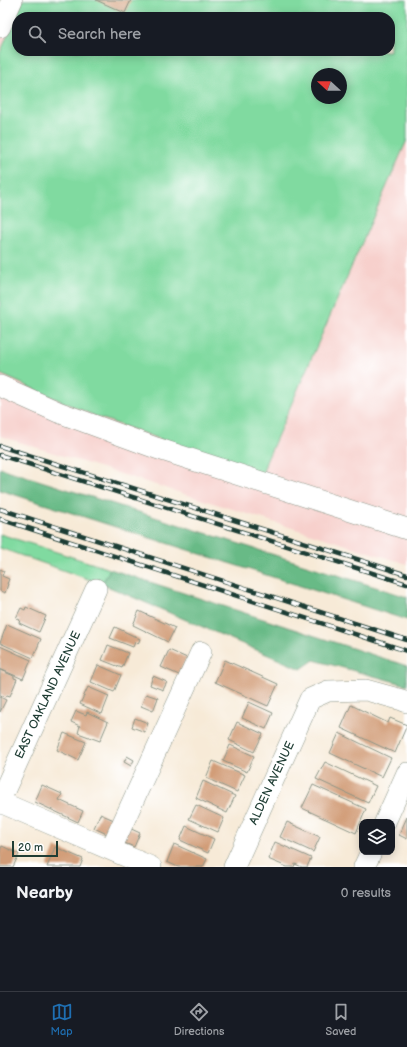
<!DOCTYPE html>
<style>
:root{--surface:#171b24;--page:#242831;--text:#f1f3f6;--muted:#9ea1a6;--line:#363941;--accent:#1f6fb2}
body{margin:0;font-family:"Balsamiq Sans",sans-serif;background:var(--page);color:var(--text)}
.controls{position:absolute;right:12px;bottom:12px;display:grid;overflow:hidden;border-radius:8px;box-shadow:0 2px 10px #0003}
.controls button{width:36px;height:36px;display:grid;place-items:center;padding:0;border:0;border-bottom:1px solid var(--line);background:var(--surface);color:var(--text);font:20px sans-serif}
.compass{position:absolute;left:311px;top:68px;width:36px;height:36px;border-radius:50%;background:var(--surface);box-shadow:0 2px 10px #0003;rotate:291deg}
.scale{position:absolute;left:12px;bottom:10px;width:46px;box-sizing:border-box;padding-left:4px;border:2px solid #1f3d34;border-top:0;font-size:11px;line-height:14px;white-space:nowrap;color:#1f3d34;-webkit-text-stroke:3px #fff;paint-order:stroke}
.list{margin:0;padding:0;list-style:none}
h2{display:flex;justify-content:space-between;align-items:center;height:52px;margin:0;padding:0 16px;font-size:17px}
h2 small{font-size:13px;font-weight:400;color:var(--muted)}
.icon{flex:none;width:22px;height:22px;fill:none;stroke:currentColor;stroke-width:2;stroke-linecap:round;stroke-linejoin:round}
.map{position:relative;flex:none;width:407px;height:867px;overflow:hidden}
.search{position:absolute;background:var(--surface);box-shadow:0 2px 10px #0003;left:12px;right:12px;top:12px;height:44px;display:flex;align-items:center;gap:10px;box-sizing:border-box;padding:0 14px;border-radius:16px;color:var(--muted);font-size:15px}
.sheet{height:124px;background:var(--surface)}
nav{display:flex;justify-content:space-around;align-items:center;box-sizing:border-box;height:56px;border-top:1px solid var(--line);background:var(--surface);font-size:11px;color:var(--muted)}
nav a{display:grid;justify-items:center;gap:2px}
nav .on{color:var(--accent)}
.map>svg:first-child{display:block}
</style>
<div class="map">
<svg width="407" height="867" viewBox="0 0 407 867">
<rect width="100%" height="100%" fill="#fff"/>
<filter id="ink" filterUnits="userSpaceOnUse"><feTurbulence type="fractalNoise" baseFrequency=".025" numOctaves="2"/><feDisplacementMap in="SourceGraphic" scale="8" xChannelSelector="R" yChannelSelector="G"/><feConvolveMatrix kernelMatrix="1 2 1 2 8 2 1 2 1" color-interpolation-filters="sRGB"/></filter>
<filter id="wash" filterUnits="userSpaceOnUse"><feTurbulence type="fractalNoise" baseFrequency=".012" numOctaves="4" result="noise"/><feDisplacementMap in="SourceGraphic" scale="16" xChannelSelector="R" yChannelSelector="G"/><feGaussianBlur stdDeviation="0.9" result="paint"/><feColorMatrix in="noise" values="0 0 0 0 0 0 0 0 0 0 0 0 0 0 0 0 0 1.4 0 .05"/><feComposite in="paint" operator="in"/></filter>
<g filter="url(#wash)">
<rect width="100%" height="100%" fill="#f7ead7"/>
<path fill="#f7d0cc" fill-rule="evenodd" d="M0 0H407V564L0 436ZM17 17H390V51H17ZM317 74H341V98H317Z"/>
<g fill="#80daa0" stroke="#508c6a" fill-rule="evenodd">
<path d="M23 0H407V140L266 462 262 475 95 416 0 374V53ZM17 17H390V51H17ZM317 74H341V98H317Z"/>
<polygon points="0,534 110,569 102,584 0,548"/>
</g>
<g fill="#68ba86" stroke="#447c5d">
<polygon points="0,468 407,597 407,620 0,490"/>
<polygon points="110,569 407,666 407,685 314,660 301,669 102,584"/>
</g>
<g id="blocks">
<g fill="#d29d78">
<polygon points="96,0 131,0 125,13"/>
<polygon points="0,569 4,571 2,576 9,579 7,584 8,584 5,593 0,591"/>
<polygon points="26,607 46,616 39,632 19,623 20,620 16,618 21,608 25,610"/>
<polygon points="139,611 175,628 168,642 133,625"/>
<polygon points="7,624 41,639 33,658 0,643"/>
<polygon points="115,627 140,639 138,644 135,642 133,647 110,638"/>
<polygon points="108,645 128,653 122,668 102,660"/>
<polygon points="0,646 31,660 23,679 0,669"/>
<polygon points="169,650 187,658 179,675 161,667"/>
<polygon points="225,660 278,684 268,706 215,682"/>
<polygon points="98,665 121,675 114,692 91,682"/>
<polygon points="0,670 14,676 14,678 17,679 10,696 7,695 6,697 0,695"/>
<polygon points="153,676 167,682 163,690 150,685"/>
<polygon points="88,687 109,696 102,714 80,704"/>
<polygon points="146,694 158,698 153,711 141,706"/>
<polygon points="0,697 6,700 0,712"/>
<polygon points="249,702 273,713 266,729 242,718"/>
<polygon points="351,705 388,723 390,718 407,725 395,753 341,728"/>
<polygon points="76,711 86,715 87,712 108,722 100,741 78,733 80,726 71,722"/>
<polygon points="135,718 148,723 145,732 132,727"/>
<polygon points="237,722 263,734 254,752 229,740"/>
<polygon points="64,733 86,742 78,760 57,750"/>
<polygon points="339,733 391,758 382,777 330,753"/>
<polygon points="230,745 254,756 247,772 223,761"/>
<polygon points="127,756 134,760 131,766 124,762"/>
<polygon points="213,761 245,775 237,792 206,778"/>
<polygon points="325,762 376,786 368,803 316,779"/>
<polygon points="203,781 235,796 227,813 196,798"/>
<polygon points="42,785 62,794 59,800 83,811 78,822 35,802"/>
<polygon points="313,785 366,809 356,833 302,808"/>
<polygon points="196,805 224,818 218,832 189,819"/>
<polygon points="100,814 114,820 107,834 94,828"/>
<polygon points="407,817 407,839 399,835"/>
<polygon points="287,822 320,837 313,852 280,837"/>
<polygon points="186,826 214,839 208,853 180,840"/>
<polygon points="127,827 140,833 134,847 120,841"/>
<polygon points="275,842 311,858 307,867 302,867 295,864 294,867 287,867 268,859"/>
<polygon points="174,844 207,859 203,867 178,867 167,862"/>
<polygon points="2,846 19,854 13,867 0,867 0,851"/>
<polygon points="55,847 83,859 80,867 47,867"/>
</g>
</g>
</g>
<g filter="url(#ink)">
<use href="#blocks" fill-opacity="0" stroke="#8b9486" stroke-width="1"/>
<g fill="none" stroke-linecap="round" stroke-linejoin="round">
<g stroke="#8b9486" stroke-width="22">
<g id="minor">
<polyline points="0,27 12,0"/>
<polyline points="0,386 58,412 156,448 407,529"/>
<polyline points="0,800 96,589"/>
<polyline points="0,802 151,867"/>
<polyline points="385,822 407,773"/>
<polyline points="111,849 201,652"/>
<polyline points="234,867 310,699 328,691 366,690 402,700 407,702"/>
<polyline points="364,867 371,852"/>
</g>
</g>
<use href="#minor" stroke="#fff" stroke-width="21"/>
<g stroke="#1f3d34" stroke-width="4.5">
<g id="rail">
<polyline points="0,446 407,575"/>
<polyline points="0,455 407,584"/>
<polyline points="0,509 407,640"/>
<polyline points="0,519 407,651"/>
</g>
</g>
<use href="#rail" stroke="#fff" stroke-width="3" stroke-dasharray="9" stroke-linecap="butt"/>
</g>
</g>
<g text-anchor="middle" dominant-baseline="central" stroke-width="4" stroke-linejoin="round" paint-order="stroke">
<g font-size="12" fill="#1f3d34" stroke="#fff">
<text transform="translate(48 695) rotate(-65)">EAST OAKLAND AVENUE</text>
<text transform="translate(272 783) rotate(-65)">ALDEN AVENUE</text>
</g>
</g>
</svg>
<div class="controls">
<button><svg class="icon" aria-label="layers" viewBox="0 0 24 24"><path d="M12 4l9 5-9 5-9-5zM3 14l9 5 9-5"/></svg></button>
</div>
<svg class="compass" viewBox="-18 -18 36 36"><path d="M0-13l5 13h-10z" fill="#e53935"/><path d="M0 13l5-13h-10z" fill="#9ea1a6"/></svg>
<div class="scale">20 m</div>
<div class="search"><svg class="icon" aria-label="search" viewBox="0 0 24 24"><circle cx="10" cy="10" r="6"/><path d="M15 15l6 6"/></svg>Search here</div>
</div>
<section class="sheet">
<h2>Nearby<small>0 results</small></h2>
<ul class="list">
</ul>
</section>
<nav>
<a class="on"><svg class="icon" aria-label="map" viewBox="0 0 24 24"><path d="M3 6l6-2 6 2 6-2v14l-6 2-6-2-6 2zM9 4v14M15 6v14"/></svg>Map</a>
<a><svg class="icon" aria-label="directions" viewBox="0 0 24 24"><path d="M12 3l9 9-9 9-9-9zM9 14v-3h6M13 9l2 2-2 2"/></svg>Directions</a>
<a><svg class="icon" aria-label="saved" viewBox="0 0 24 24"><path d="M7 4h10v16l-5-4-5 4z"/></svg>Saved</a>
</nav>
